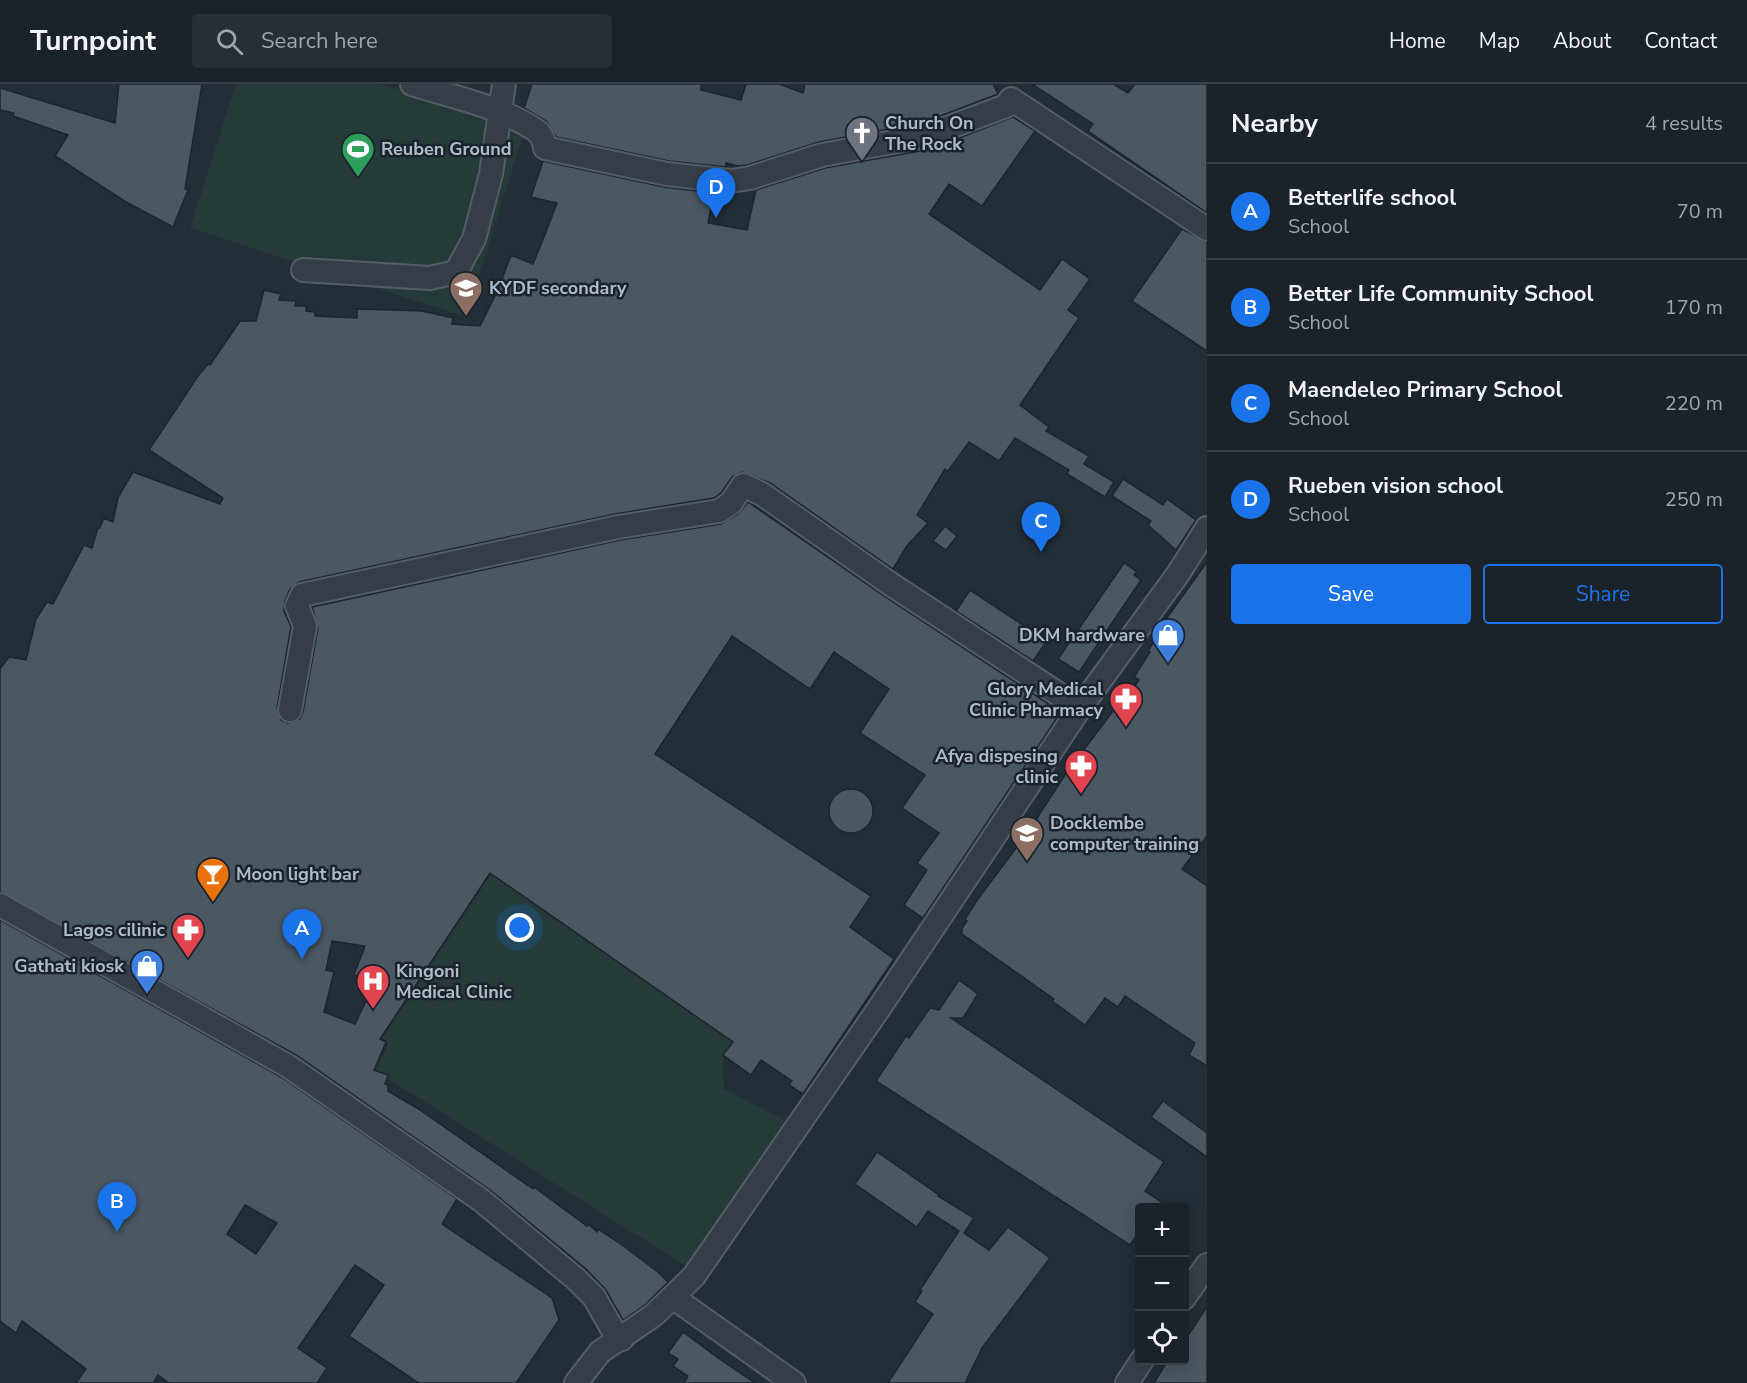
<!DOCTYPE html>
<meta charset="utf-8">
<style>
:root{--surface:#1a222a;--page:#272f36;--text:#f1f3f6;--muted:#9fa4a8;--line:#383f47;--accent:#1a73e8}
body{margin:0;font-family:"Nunito Sans",sans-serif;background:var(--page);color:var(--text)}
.controls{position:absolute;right:18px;bottom:18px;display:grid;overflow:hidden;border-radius:6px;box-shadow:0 3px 15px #0003}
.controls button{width:54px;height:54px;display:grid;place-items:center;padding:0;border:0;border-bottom:2px solid var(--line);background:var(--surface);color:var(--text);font:30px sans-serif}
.you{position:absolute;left:520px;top:844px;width:21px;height:21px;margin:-15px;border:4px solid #fff;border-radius:50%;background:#1a73e8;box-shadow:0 0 0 9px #1a73e833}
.badge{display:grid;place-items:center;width:39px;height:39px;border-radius:50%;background:var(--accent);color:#fff;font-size:20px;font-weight:700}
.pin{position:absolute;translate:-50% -50px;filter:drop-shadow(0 2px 3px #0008)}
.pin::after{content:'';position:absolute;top:32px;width:21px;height:18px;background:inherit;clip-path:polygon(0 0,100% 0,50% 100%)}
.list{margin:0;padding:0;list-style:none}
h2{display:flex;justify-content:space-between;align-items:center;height:78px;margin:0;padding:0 24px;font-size:26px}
h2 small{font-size:20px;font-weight:400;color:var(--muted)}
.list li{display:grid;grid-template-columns:39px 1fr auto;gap:18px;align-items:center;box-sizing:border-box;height:96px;padding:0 24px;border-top:2px solid var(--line)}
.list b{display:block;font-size:22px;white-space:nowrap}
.list p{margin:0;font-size:20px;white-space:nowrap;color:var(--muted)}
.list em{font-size:20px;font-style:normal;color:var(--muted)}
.actions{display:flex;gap:12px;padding:18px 24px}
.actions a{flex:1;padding:14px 0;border:2px solid var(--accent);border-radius:6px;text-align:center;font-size:21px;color:var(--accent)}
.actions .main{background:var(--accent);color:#fff}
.icon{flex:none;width:33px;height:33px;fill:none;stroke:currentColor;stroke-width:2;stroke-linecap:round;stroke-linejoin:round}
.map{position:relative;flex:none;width:1207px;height:1299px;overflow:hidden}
header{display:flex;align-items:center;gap:36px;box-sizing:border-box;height:84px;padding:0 30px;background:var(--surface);border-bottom:2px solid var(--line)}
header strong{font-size:28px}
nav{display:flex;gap:33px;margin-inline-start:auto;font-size:21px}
.search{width:420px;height:54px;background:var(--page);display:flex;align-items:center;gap:15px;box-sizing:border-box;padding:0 21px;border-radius:6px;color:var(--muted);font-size:22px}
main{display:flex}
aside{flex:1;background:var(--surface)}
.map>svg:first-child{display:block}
</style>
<header>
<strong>Turnpoint</strong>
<div class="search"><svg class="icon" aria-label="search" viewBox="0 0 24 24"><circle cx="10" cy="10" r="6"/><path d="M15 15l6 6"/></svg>Search here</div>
<nav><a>Home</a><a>Map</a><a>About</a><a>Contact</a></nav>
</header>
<main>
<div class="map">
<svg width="1207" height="1299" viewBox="0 0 1207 1299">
<rect width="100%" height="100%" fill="#222e38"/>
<g fill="#253b3a">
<polygon points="236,0 381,0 525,45 466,233 190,144"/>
<polygon points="491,790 733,958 723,971 724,1005 787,1037 697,1189 376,987 388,960 383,953"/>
</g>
<g fill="#4a5864" stroke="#1d262f" stroke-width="1.5" fill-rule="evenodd">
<polygon points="119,0 202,0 185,105 188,106 173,143 126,118 55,72 68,51 13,32 14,29 0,26 0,4 115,39"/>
<polygon points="532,0 701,0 701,6 741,16 746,0 779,0 803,9 805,0 993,0 998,10 922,39 819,58 747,81 738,82 726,79 726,83 669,77 556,53 546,37 524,24"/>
<polygon points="1032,0 1113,0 1128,9 1135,0 1207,0 1207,129 1088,47 1093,40"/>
<path d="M1013 33 1035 47 982 122 949 100 929 130 1040 206 1062 175 1090 195 1068 226 1079 234 1020 321 1049 343 1046 347 1089 372 1084 380 1114 398 1105 413 1067 390 1069 386 1015 354 999 377 969 358 948 387 945 385 917 431 928 439 906 463 893 485 770 399 742 388 732 393 721 409 714 414 615 430 299 498 290 505 285 517 284 527 291 543 277 624 281 636 288 639 300 635 303 628 318 544 312 523 620 456 721 440 738 430 748 418 884 512 1061 628 923 834 904 821 927 786 917 779 939 749 902 724 925 691 860 649 889 605 834 568 810 605 732 552 655 670 871 812 850 843 894 875 803 1010 789 1001 792 997 761 976 751 991 723 971 733 958 490 789 380 955 386 958 374 986 388 991 385 1000 388 1001V1007L420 1026 533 1105 534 1103 587 1142 588 1140 597 1148 598 1145 618 1158 658 1188 668 1198 645 1221 623 1236 606 1206 586 1185 490 1106 296 971 0 808V585L9 573 26 576 36 535 47 518 53 520 84 461 92 464 98 444H100L104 434 113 438 118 414 133 388 220 420 223 414 149 366 198 292 208 280 210 281 240 237H256L264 206 281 210 279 216 296 217 295 222H306V227L315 228V232L357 234V225L422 227 453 234 452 240 480 242 498 206 511 171 533 180 546 148 557 119 531 113 543 77 664 103 714 109 708 139 747 146 756 106 825 84 931 65ZM332 857 365 862 354 891 372 897 368 913 355 940 324 928 334 888 326 886Z"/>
<polygon points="1182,145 1207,158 1207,267 1132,217"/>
<polygon points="1123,395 1163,421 1167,415 1196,436 1176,466 1148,441 1151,437 1112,412"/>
<polygon points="945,442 957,452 946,466 933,457"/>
<polygon points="1207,478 1207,752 1182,785 1207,802 1207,982 1189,971 1195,959 1125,912 1118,923 1105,914 1085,941 1052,917 1054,915 962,850 962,844 967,837 965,835 978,815 1028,748 1065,691 1113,627 1116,629 1139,596 1134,593 1150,568 1148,567 1161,546 1159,545"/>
<polygon points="1124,479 1137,488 1134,491 1141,496 1079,588 1058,575"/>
<polygon points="970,506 1047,557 1033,577 956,527"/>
<circle cx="851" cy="727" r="22"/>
<path d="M0 836 281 993 457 1115 442 1140 552 1214 559 1236 516 1299H419L349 1252 384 1201 355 1181 298 1264 327 1284 317 1299H169L158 1291 153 1299H76L86 1285 22 1237 16 1249 0 1237ZM245 1121 277 1139 256 1170 227 1150Z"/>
<polygon points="959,896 978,910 963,934 951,934 1164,1078 1145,1107 1170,1124 1140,1124 1140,1146 1130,1161 876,997 906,952 909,954 930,924 939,926"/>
<polygon points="1163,1017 1207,1049 1207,1073 1151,1033"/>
<polygon points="877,1068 939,1111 938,1112 974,1134 964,1149 989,1166 1008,1143 1050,1174 982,1264 965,1299 888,1299 933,1230 915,1218 922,1207 920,1206 959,1147 928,1127 917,1143 855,1100"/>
<polygon points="1207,1223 1207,1299 1154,1299 1168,1276 1185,1276 1185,1256"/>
<polygon points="683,1248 718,1274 755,1299 684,1299 688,1292 673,1282 678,1275 668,1269"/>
</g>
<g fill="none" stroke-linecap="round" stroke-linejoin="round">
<g stroke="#535d66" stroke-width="26">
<g id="minor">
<path d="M412 0C452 13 499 22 534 45 541 49 544 56 545 64L667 90 731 97 750 94 822 71 926 52 1006 22 1011 15 1207 145"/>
<polyline points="303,186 430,194 456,188 474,155 491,90 504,0"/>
<polyline points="290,626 305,542 297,522 302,511 618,443 719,427 731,419 743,401 762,410 892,501 1080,624"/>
<polyline points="0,821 288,982 481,1116 576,1195 594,1213 614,1248 622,1255"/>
<polyline points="674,1214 794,1299"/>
<polyline points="1184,1214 1207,1181"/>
<polyline points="576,1299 600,1268 654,1231 694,1192 880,923 1080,624 1178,490 1207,444"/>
<polyline points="1127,1299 1142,1276"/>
</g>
</g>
<use href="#minor" stroke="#363f49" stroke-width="22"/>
</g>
<defs>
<g id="church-pin" transform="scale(1.725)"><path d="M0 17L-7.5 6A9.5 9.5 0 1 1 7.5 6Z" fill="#6b7280" stroke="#1b242d"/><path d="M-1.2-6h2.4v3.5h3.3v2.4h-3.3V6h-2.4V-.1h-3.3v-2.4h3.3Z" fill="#fff"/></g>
<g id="stadium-pin" transform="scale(1.725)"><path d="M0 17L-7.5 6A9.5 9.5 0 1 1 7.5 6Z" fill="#2e9e5b" stroke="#1b242d"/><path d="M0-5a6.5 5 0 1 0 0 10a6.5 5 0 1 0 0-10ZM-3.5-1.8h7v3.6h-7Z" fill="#fff"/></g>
<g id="school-pin" transform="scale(1.725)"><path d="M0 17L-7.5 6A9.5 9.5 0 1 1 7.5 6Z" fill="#8d6e63" stroke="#1b242d"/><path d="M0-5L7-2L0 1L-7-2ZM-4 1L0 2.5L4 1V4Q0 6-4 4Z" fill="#fff"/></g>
<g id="shop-pin" transform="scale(1.725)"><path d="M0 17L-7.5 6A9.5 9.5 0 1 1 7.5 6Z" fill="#3f7fe0" stroke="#1b242d"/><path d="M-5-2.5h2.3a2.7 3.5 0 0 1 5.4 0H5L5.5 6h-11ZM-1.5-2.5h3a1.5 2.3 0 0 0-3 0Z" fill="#fff"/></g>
<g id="pharmacy-pin" transform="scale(1.725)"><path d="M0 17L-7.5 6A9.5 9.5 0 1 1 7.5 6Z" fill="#e0444e" stroke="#1b242d"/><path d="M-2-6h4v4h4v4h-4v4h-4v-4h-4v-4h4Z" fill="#fff"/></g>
<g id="university-pin" transform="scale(1.725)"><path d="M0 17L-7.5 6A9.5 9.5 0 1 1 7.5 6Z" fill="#8d6e63" stroke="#1b242d"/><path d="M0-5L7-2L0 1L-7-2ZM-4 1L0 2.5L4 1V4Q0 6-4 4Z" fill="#fff"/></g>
<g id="bar-pin" transform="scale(1.725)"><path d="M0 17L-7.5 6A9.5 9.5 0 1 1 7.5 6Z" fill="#e8710a" stroke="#1b242d"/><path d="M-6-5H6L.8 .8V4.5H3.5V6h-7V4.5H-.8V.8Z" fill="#fff"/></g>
<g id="hospital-pin" transform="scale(1.725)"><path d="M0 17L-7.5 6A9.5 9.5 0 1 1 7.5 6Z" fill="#e0444e" stroke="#1b242d"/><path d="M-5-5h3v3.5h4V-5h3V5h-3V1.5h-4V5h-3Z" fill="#fff"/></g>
</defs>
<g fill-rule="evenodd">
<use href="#church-pin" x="862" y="49"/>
<use href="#stadium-pin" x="358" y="65"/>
<use href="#school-pin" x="466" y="204"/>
<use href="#shop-pin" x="1168" y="551"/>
<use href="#pharmacy-pin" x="1126" y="615"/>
<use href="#pharmacy-pin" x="1081" y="682"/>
<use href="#university-pin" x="1027" y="749"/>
<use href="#bar-pin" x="213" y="790"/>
<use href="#pharmacy-pin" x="188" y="846"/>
<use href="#shop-pin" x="147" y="882"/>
<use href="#hospital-pin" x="373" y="897"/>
</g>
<g text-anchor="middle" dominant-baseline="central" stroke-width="5" stroke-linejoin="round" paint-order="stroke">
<g font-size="18" font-weight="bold" fill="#b0bac5" stroke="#1b242d" text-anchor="start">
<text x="885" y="39">Church On<tspan x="885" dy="21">The Rock</tspan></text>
<text x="381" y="65">Reuben Ground</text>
<text x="489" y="204">KYDF secondary</text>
<text x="1145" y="551" text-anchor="end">DKM hardware</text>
<text x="1103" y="605" text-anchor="end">Glory Medical<tspan x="1103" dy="21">Clinic Pharmacy</tspan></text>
<text x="1058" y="672" text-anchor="end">Afya dispesing<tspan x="1058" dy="21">clinic</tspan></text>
<text x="1050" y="739">Docklembe<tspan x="1050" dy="21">computer training</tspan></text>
<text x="236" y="790">Moon light bar</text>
<text x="165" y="846" text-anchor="end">Lagos cilinic</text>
<text x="124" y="882" text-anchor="end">Gathati kiosk</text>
<text x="396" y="887">Kingoni<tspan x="396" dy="21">Medical Clinic</tspan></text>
</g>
</g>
</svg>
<div class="controls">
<button>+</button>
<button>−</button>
<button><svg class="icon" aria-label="locate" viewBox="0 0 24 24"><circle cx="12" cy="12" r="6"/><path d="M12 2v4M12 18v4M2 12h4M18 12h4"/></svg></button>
</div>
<div class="you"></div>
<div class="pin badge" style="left:302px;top:875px">A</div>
<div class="pin badge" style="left:117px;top:1148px">B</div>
<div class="pin badge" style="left:1041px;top:468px">C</div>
<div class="pin badge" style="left:716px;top:134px">D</div>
</div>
<aside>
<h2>Nearby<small>4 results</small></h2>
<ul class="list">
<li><span class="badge">A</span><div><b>Betterlife school</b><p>School</p></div><em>70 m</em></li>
<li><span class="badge">B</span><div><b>Better Life Community School</b><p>School</p></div><em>170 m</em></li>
<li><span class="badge">C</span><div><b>Maendeleo Primary School</b><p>School</p></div><em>220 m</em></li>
<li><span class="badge">D</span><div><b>Rueben vision school</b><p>School</p></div><em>250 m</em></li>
</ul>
<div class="actions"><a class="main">Save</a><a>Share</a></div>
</aside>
</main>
